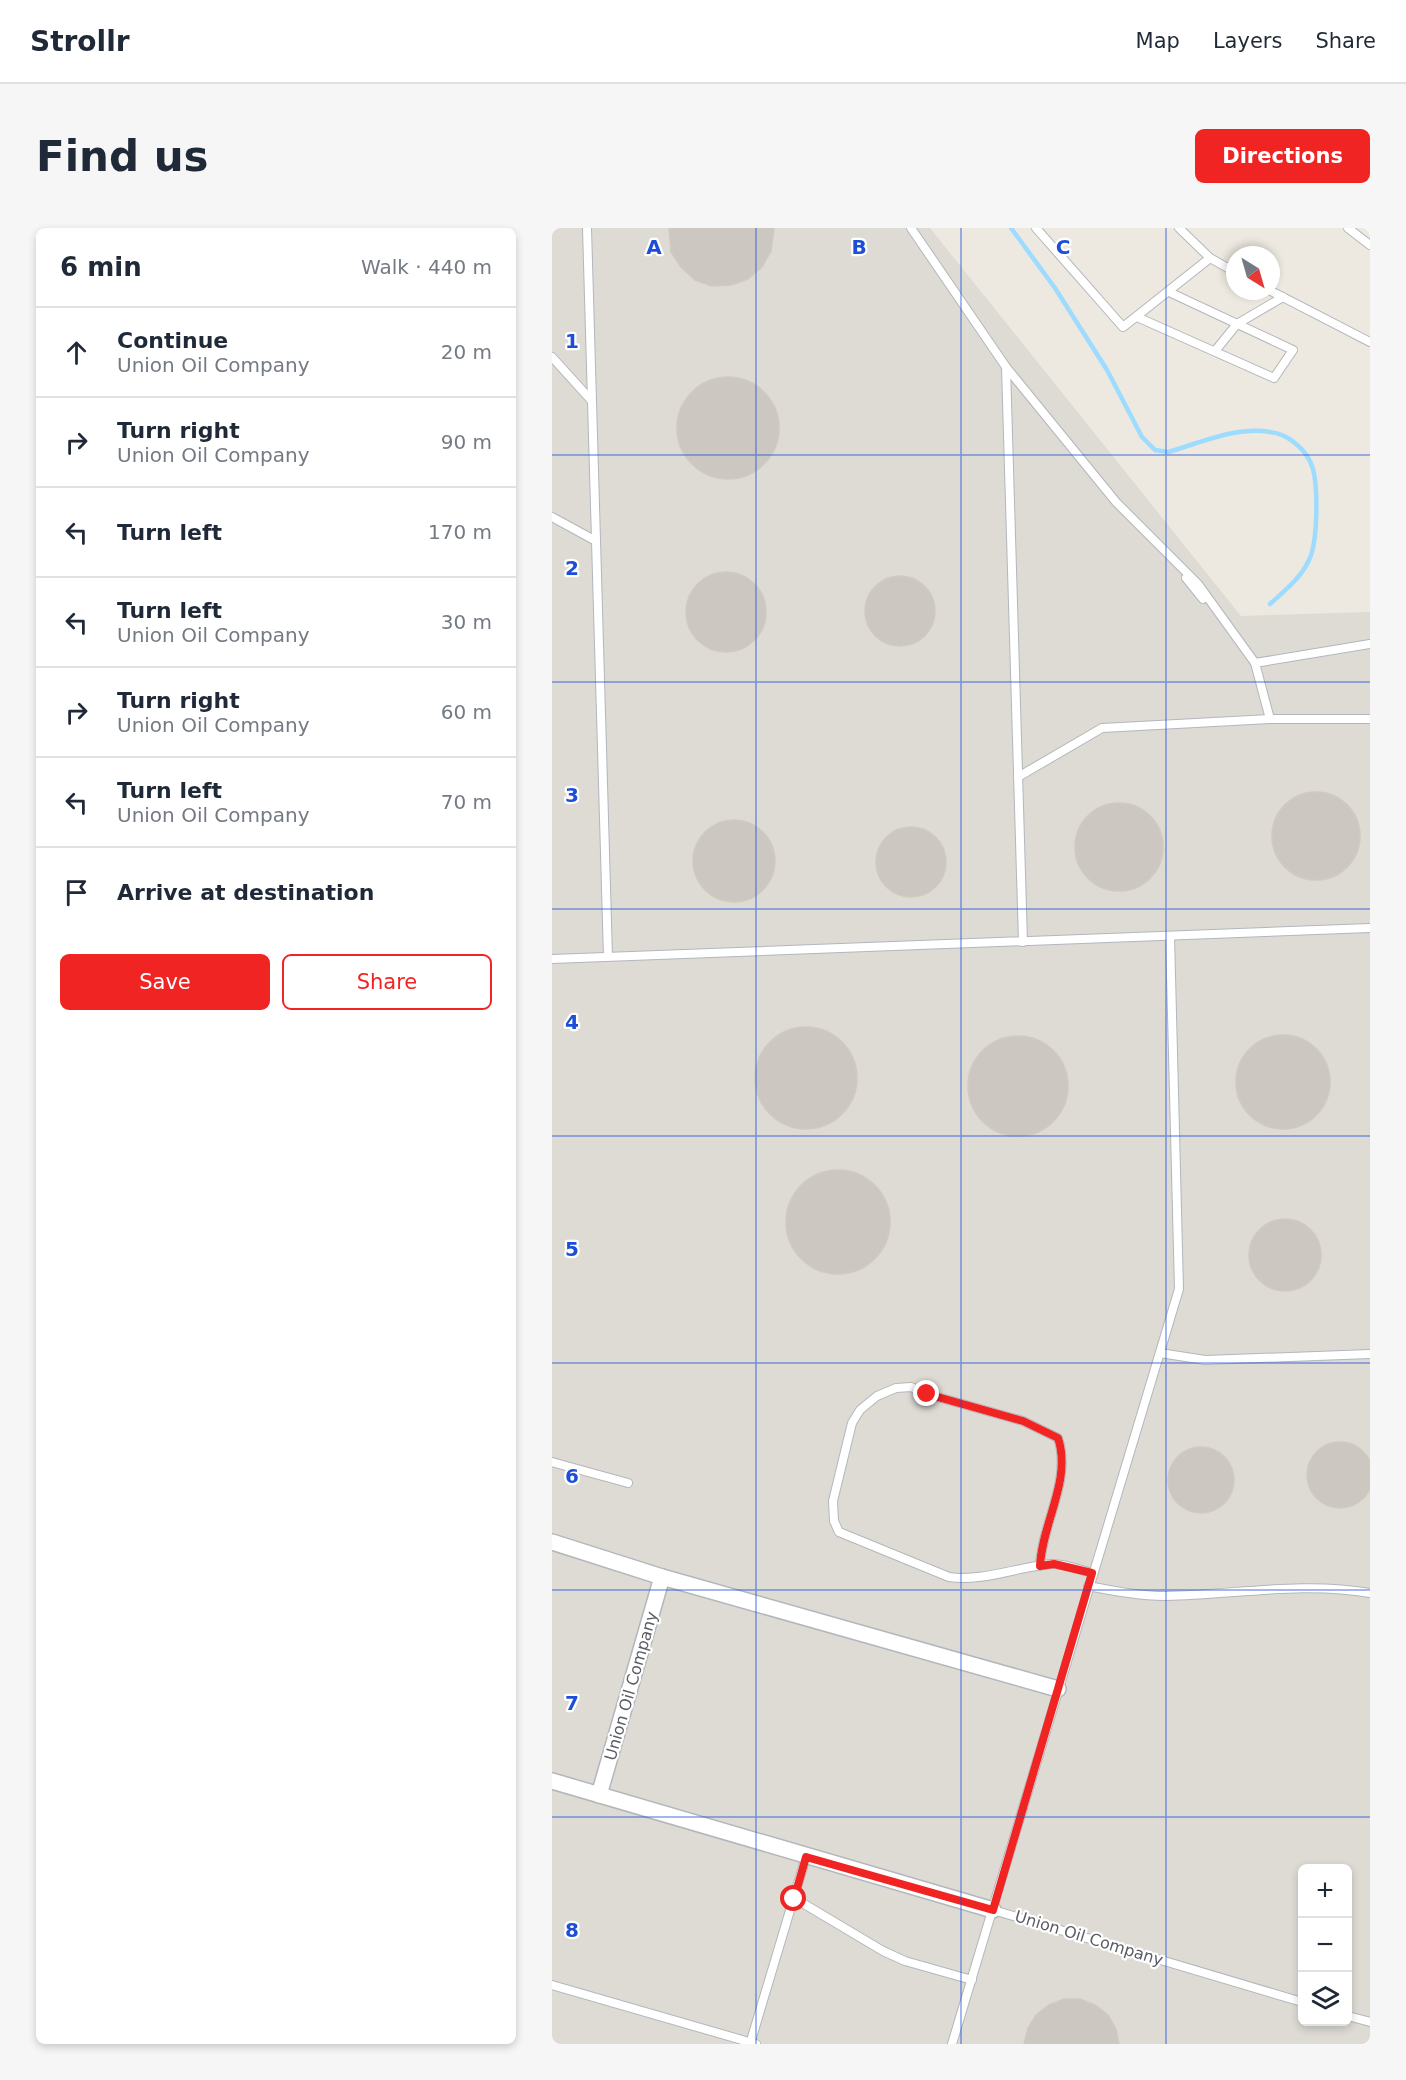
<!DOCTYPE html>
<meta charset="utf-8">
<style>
:root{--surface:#fff;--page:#f6f6f7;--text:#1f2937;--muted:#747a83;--line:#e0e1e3;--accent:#f02422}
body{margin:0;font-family:"DejaVu Sans",sans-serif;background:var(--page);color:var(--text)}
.controls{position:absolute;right:18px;bottom:18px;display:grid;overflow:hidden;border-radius:9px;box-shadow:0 3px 9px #0003}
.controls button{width:54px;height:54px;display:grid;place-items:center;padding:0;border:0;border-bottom:2px solid var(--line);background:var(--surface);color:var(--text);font:30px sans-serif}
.compass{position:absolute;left:674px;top:18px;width:54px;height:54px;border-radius:50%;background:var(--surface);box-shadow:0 3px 9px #0003;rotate:143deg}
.stop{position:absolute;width:18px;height:18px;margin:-14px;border:4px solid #f02422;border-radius:50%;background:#fff}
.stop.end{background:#f02422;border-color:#fff;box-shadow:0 2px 6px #0008}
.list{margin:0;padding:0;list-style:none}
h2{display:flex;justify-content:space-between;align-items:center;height:78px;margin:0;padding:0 24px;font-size:26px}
h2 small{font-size:20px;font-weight:400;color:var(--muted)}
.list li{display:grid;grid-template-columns:39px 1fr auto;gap:18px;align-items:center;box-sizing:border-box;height:90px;padding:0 24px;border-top:2px solid var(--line)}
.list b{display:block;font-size:22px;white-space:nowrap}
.list p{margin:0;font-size:20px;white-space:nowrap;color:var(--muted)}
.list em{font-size:20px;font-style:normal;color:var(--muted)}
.actions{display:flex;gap:12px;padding:18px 24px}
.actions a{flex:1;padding:14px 0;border:2px solid var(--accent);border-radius:9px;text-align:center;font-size:21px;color:var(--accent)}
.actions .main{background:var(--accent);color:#fff}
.icon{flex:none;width:33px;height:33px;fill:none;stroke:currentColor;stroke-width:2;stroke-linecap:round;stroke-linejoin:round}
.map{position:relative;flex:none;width:818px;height:1816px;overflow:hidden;border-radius:9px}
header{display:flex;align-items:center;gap:36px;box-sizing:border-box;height:84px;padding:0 30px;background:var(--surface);border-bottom:2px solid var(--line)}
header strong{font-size:28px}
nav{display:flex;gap:33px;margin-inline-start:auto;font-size:21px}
.intro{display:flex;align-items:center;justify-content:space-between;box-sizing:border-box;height:144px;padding:0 36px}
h1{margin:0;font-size:42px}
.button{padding:15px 27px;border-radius:9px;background:var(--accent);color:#fff;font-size:21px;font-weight:700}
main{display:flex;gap:36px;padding:0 36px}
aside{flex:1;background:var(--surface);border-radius:9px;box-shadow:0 3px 9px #0003}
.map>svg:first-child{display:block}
</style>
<header>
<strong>Strollr</strong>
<nav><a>Map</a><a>Layers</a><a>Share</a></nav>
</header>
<div class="intro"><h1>Find us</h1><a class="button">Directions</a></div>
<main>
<aside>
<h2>6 min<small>Walk · 440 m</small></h2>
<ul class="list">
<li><svg class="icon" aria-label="ahead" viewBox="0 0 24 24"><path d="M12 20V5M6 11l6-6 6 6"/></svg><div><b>Continue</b><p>Union Oil Company</p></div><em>20 m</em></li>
<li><svg class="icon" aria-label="right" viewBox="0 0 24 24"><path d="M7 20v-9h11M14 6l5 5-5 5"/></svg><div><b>Turn right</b><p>Union Oil Company</p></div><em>90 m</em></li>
<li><svg class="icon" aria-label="left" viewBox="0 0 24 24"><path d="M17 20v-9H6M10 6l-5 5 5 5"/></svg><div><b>Turn left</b></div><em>170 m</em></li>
<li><svg class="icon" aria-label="left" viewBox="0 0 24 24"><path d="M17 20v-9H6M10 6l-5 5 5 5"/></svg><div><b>Turn left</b><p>Union Oil Company</p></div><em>30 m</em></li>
<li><svg class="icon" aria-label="right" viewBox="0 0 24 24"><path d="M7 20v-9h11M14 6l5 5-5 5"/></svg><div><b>Turn right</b><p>Union Oil Company</p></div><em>60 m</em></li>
<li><svg class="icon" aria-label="left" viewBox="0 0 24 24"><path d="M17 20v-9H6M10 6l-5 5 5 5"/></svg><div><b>Turn left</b><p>Union Oil Company</p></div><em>70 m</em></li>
<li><svg class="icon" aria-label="arrive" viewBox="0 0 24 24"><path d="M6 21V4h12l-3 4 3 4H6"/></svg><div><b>Arrive at destination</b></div></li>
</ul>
<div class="actions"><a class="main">Save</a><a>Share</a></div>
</aside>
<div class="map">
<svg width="818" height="1816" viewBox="0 0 818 1816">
<rect width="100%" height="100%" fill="#ede9e0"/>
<path fill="#dddbd4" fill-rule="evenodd" d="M0 0H378L689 388 818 384V1816H0ZM750 1640H796V1794H750Z"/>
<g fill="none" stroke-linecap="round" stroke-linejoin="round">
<path stroke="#9ddbff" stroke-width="4.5" d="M459 0 503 60 555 142 590 209 603 222 616 224C648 215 685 198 718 204 737 206 756 223 761 241 766 260 766 314 757 332 749 350 732 363 718 376"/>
</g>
<g fill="#ccc7c1" stroke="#d1cabe" stroke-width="1.5">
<polygon points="117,0 222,0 219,23 210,39 196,51 179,57 160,58 143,52 129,39 119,24"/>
<circle cx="176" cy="200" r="51"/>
<circle cx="174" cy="384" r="40"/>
<circle cx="348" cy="383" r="35"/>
<circle cx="764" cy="608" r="44"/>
<circle cx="567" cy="619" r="44"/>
<circle cx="182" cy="633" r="41"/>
<circle cx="359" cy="634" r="35"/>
<circle cx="254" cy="850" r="51"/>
<circle cx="731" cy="854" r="47"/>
<circle cx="466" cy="858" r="50"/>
<circle cx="286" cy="994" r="52"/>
<circle cx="733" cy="1027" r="36"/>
<circle cx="788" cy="1247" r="33"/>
<circle cx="649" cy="1252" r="33"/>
<polygon points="512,1771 528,1771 543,1777 556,1787 564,1801 567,1816 472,1816 476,1800 484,1787 497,1777"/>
</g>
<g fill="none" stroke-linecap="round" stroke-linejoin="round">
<g stroke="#b3b7bb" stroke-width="10">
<g id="lane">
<polyline points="35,0 56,729"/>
<polyline points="359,0 454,139 471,714"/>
<polyline points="484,0 571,99 658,30"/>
<polyline points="627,0 658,30 683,44"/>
<polyline points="796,0 818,17"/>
<polyline points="719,63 818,114"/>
<polyline points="585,89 722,150 741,122 617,64"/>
<polyline points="663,123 685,96 731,69"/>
<polyline points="0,129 39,172"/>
<polyline points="454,139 564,274 646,356 703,435"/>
<polyline points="0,289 44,313"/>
<polyline points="634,350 651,371"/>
<polyline points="718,491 703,435 818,416"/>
<polyline points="466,549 550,500 718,491 818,491"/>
<polyline points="0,731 818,700"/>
<polyline points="608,1125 653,1132 818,1126"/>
<polyline points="0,1234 76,1255"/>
<path d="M488 1338C490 1295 520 1252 506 1210L471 1193 375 1166 359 1159 344 1160 325 1168 308 1182 300 1195 281 1273 282 1293 287 1304 397 1349C430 1354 465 1339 499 1336 512 1335 528 1342 540 1345"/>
<path d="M536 1358C562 1363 588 1368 614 1368 682 1367 751 1353 818 1365"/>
<polyline points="242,1670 331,1723 353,1733 420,1752"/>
<polyline points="441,1682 750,1774"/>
<polyline points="0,1757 204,1816"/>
<polyline points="796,1788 818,1794"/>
<polyline points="198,1816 254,1629"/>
<polyline points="400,1816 627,1061 618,708"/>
</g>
</g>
<g stroke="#b3b7bb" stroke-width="18">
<g id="street">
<polyline points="0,1314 110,1349 506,1461"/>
<polyline points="0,1553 441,1682"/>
<polyline points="47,1567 110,1349"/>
</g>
</g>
<use href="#lane" stroke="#fff" stroke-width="8"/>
<use href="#street" stroke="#fff" stroke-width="15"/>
</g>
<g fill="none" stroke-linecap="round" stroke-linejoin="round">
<path stroke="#f02422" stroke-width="8" d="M242 1671 254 1629 441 1682 540 1345 502 1336 488 1338C490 1295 520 1252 506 1210L471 1193 375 1166"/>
</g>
<path fill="none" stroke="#1d4ed8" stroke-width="1.5" stroke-opacity="0.55" d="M204 0V1816M409 0V1816M614 0V1816M0 227H818M0 454H818M0 681H818M0 908H818M0 1135H818M0 1362H818M0 1589H818"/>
<g text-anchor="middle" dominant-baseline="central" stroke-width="4.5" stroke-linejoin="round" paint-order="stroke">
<g font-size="16" fill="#595d62" stroke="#fff">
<text transform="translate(79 1458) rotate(-74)">Union Oil Company</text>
<text transform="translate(537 1710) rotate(17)">Union Oil Company</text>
</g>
</g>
<g font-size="20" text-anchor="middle" font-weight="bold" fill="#1d4ed8" stroke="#fff" stroke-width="4.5" stroke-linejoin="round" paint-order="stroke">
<text x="102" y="26">A</text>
<text x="307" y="26">B</text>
<text x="511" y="26">C</text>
<text x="20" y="120">1</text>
<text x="20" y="347">2</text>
<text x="20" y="574">3</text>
<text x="20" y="801">4</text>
<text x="20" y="1028">5</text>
<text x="20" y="1255">6</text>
<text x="20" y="1482">7</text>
<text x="20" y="1709">8</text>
</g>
</svg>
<div class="controls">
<button>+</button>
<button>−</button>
<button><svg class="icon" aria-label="layers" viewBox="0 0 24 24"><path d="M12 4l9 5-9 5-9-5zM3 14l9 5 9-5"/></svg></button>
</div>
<svg class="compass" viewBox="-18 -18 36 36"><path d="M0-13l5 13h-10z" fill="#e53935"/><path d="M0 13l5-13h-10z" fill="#747a83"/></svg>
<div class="stop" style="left:242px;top:1671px"></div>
<div class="stop end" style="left:375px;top:1166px"></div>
</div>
</main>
